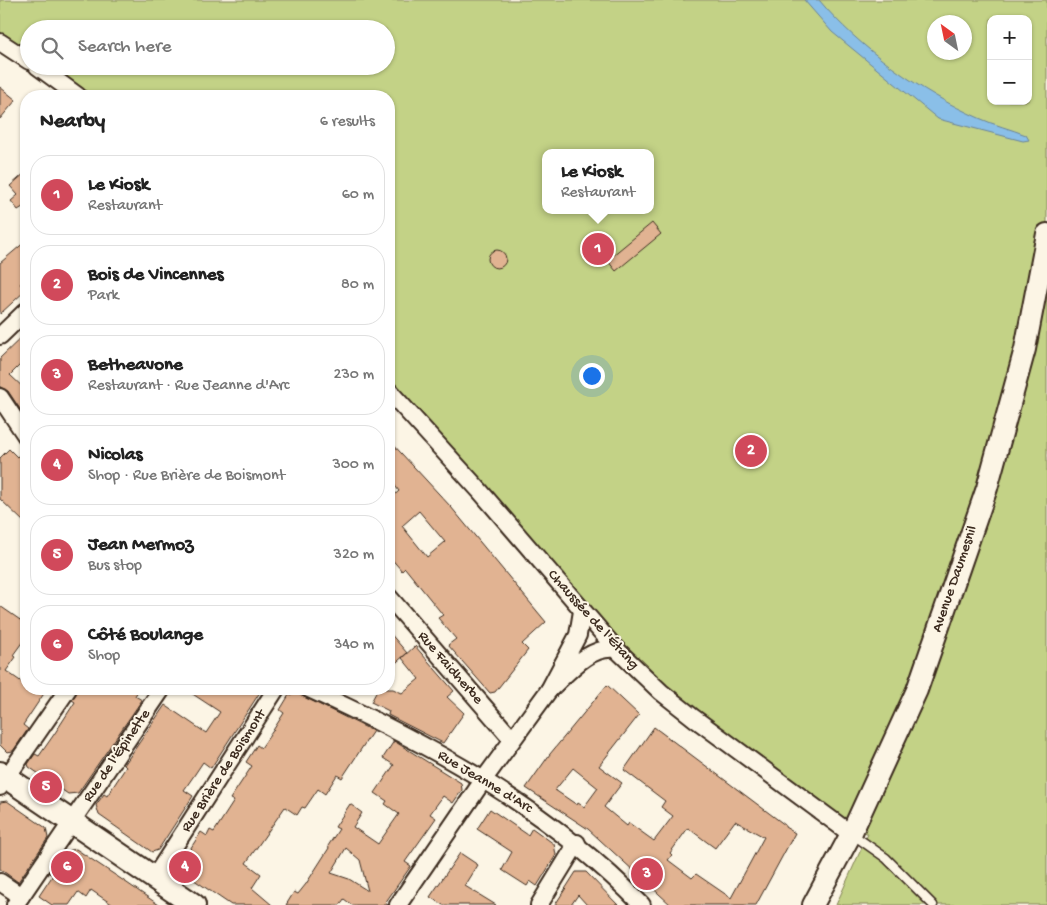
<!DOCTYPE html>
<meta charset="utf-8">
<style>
:root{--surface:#fff;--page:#f2f2f2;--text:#222;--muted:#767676;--line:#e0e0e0;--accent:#d1495b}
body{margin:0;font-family:"Gochi Hand",sans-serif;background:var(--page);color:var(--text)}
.controls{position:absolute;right:15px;top:15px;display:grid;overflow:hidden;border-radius:10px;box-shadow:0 1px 4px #0004}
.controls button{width:45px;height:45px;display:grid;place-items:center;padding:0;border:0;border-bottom:1px solid var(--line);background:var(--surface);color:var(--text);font:25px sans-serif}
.compass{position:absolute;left:927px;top:15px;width:45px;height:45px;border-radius:50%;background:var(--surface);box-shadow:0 1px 4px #0004;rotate:327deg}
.you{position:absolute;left:591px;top:375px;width:18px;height:18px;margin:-12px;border:4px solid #fff;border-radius:50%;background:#1a73e8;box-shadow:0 0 0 8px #1a73e833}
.badge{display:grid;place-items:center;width:32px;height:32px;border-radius:50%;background:var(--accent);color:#fff;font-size:16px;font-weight:700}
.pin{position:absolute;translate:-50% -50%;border:2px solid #fff;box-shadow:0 1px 5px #0006}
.popup{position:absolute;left:542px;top:149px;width:112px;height:65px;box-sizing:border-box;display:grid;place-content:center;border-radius:10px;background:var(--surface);filter:drop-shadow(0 1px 4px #0005);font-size:16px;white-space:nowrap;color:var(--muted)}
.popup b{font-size:19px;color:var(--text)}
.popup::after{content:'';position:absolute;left:50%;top:100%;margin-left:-10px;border:10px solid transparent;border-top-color:var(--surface)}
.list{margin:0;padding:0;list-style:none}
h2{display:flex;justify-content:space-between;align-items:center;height:65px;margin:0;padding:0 20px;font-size:21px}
h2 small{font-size:16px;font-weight:400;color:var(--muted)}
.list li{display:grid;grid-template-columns:32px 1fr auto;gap:15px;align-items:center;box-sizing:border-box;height:80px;margin:0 10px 10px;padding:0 10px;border:1px solid var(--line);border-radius:20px}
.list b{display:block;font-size:19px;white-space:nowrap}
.list p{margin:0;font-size:16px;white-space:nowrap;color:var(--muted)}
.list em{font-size:16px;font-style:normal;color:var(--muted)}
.icon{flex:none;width:28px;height:28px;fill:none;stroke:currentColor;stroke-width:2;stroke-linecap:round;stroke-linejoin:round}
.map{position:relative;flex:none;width:1047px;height:905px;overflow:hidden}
.search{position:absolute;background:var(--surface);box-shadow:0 1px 4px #0004;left:20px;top:20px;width:375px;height:55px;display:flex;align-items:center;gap:12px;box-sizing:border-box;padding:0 18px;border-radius:28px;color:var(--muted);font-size:19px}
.panel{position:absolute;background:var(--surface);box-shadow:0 1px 4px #0004;left:20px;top:90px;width:375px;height:605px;border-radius:20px}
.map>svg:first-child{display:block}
</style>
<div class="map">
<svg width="1047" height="905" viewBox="0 0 1047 905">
<rect width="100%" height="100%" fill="#fcf5e5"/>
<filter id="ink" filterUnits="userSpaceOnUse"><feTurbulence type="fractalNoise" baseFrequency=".02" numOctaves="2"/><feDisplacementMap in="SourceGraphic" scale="10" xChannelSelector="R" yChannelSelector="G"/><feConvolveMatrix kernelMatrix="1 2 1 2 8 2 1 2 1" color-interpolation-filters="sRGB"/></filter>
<g filter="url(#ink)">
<path fill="#c3d286" stroke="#7f7e52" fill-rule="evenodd" d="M0 0H1047V905H836L868 834 831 811 672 692 611 634 485 484 389 379V96H89L50 66H386V29H29V52L0 32ZM991 19H1028V101H991ZM934 22H964V52H934ZM546 153H650V210H546Z"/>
<path fill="#8abfe8" stroke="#6a8397" d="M804 0H819C859 48 922 93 979 118 994 125 1011 129 1026 135L1029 140 1023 141 938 119 832 32Z"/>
<g fill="#e1b392" stroke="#3b2a1e" fill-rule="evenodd">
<polygon points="0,87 16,100 0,119"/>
<polygon points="26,172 26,205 18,210 11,201 18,195 10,186"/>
<polygon points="652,223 661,234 616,271 607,260"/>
<polygon points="26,241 26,278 20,284 26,290 0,314 0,263"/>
<circle cx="497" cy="259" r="9"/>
<polygon points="26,333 26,359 10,375 26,390 26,410 22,412 8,391 0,387 0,358"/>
<path d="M389 440 451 507 546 622 522 644 528 650 495 692 490 693 448 645 456 639 438 618 443 615 405 568 402 571 389 556V500L399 491 389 478ZM419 511 445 542 427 557 402 526Z"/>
<polygon points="9,449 17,457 20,454 26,460 26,524 0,499 0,458"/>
<polygon points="0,606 26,624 26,637 13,655 16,657 6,671 26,685 26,689 47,689 23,725 28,729 13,751 7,752 0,745"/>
<polygon points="389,632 407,653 389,669"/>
<polygon points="415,646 454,691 447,697 464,713 443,743 388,715 389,711 371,702 378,689 393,689 402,693 419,679 402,658"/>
<path d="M607 685 639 715 599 766 622 783 604 807 627 826 629 823 654 841 673 816 661 807 665 801 624 770 654 727 785 825V827L795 833 756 905H671L588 829 526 788 550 754ZM573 768 598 788 584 807 578 803 577 805 555 790ZM735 821 764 837 731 898 696 874 692 878 668 860 672 855 670 853 688 828 715 848Z"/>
<polygon points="78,689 139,689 135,696 142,700 78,793 68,794 29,767 28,764 35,754 39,756 55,733 75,702 72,700"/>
<polygon points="185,689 262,689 211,768 203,762 193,777 184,790 193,796 158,850 152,852 99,815 96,805 104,794 107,796 126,767 124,765 165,705 206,733 220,712"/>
<polygon points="296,693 373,731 342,778 337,775 325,794 318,789 305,808 302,807 297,815 285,807 246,863 261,874 252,888 272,905 231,905 181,871 180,865 201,832 207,836 210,830 214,832 234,801 230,799 252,766 246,762 257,745 261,748 272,732 284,713 280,710 289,695"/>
<path d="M394 741 461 783 462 790 453 803 443 796 430 814 436 818 405 862 411 866 385 903 388 905H352L344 899 340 905H286L294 892 298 894 306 884 329 848 328 846 339 829 335 827 350 804 362 813 353 827 378 844 399 814 385 804 387 801 375 793 394 765 383 758ZM346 848 360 860 368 891 349 879 331 873Z"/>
<polygon points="7,801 46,828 48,838 18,882 0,869 0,802"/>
<polygon points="490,809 528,835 532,828 554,844 556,855 537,886 530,881 527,886 502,870 512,852 477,829"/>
<polygon points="76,849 124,881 159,905 113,905 91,890 86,898 78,892 69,905 52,905 39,896 53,875 49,873 63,852"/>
<polygon points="460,853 478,865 465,886 496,905 443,905 430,897"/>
<polygon points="576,872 586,872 618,905 587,905 578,895 571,905 555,905"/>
</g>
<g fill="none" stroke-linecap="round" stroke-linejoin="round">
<g stroke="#3b2a1e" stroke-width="11">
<polyline id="service" points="852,834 886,858 933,905"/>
</g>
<g stroke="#3b2a1e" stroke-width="20">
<g id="minor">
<polyline points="0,42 29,61"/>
<polyline points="37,66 78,96"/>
<polyline points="0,336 26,311"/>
<polyline points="389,391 480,491 616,649 661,692 694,718 851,834"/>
<polyline points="0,397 26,436"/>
<polyline points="389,597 512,739"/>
<path d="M582 611 578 635 549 690C567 674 589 645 616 649"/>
<path d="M309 689C431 745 548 808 642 905"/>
<polyline points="0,787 68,689"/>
<polyline points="154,878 276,689"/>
<polyline points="0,882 21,896"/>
<polyline points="15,905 162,689"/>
<polyline points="398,905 484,779 549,690"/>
<polyline points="539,905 577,843"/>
</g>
</g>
<g stroke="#3b2a1e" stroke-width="24">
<polyline id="tertiary" points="813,905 851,834 917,690 987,488 1025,349 1047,234"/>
</g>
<g stroke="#3b2a1e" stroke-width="26">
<polyline id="secondary" points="0,773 194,905"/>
</g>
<use href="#service" stroke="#fcf5e5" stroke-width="8"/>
<use href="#minor" stroke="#fcf5e5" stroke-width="16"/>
<use href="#tertiary" stroke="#fcf5e5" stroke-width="20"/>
<use href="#secondary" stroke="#fcf5e5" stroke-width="22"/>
</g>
</g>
<g text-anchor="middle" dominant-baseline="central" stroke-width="4" stroke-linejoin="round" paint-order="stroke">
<g font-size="15" fill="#3b2a1e" stroke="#fcf5e5">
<text transform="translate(955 579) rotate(-71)">Avenue Daumesnil</text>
<text transform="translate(593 620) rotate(48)">Chaussée de l'Étang</text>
<text transform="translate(450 668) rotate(49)">Rue Faidherbe</text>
<text transform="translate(117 756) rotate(-56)">Rue de l'Épinette</text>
<text transform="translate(224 771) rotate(-57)">Rue Brière de Boismont</text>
<text transform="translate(485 782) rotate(31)">Rue Jeanne d'Arc</text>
</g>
</g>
</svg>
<div class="controls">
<button>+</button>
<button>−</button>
</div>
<svg class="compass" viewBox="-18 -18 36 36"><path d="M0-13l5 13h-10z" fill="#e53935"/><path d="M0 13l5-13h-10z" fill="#767676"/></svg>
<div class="you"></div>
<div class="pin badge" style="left:598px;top:249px">1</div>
<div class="popup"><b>Le Kiosk</b>Restaurant</div>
<div class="pin badge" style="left:751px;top:451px">2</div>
<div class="pin badge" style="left:647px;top:874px">3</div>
<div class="pin badge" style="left:185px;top:867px">4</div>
<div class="pin badge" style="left:46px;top:787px">5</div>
<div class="pin badge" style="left:67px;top:867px">6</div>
<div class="search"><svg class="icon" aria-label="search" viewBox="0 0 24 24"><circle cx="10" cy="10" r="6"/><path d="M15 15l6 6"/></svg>Search here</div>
<section class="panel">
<h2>Nearby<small>6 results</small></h2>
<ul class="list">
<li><span class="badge">1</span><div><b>Le Kiosk</b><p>Restaurant</p></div><em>60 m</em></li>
<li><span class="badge">2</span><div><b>Bois de Vincennes</b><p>Park</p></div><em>80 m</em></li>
<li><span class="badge">3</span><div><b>Betheavone</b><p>Restaurant · Rue Jeanne d'Arc</p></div><em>230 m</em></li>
<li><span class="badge">4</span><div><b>Nicolas</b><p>Shop · Rue Brière de Boismont</p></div><em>300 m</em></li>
<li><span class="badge">5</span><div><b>Jean Mermoz</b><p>Bus stop</p></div><em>320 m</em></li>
<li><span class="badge">6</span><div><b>Côté Boulange</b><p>Shop</p></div><em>340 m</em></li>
</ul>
</section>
</div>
